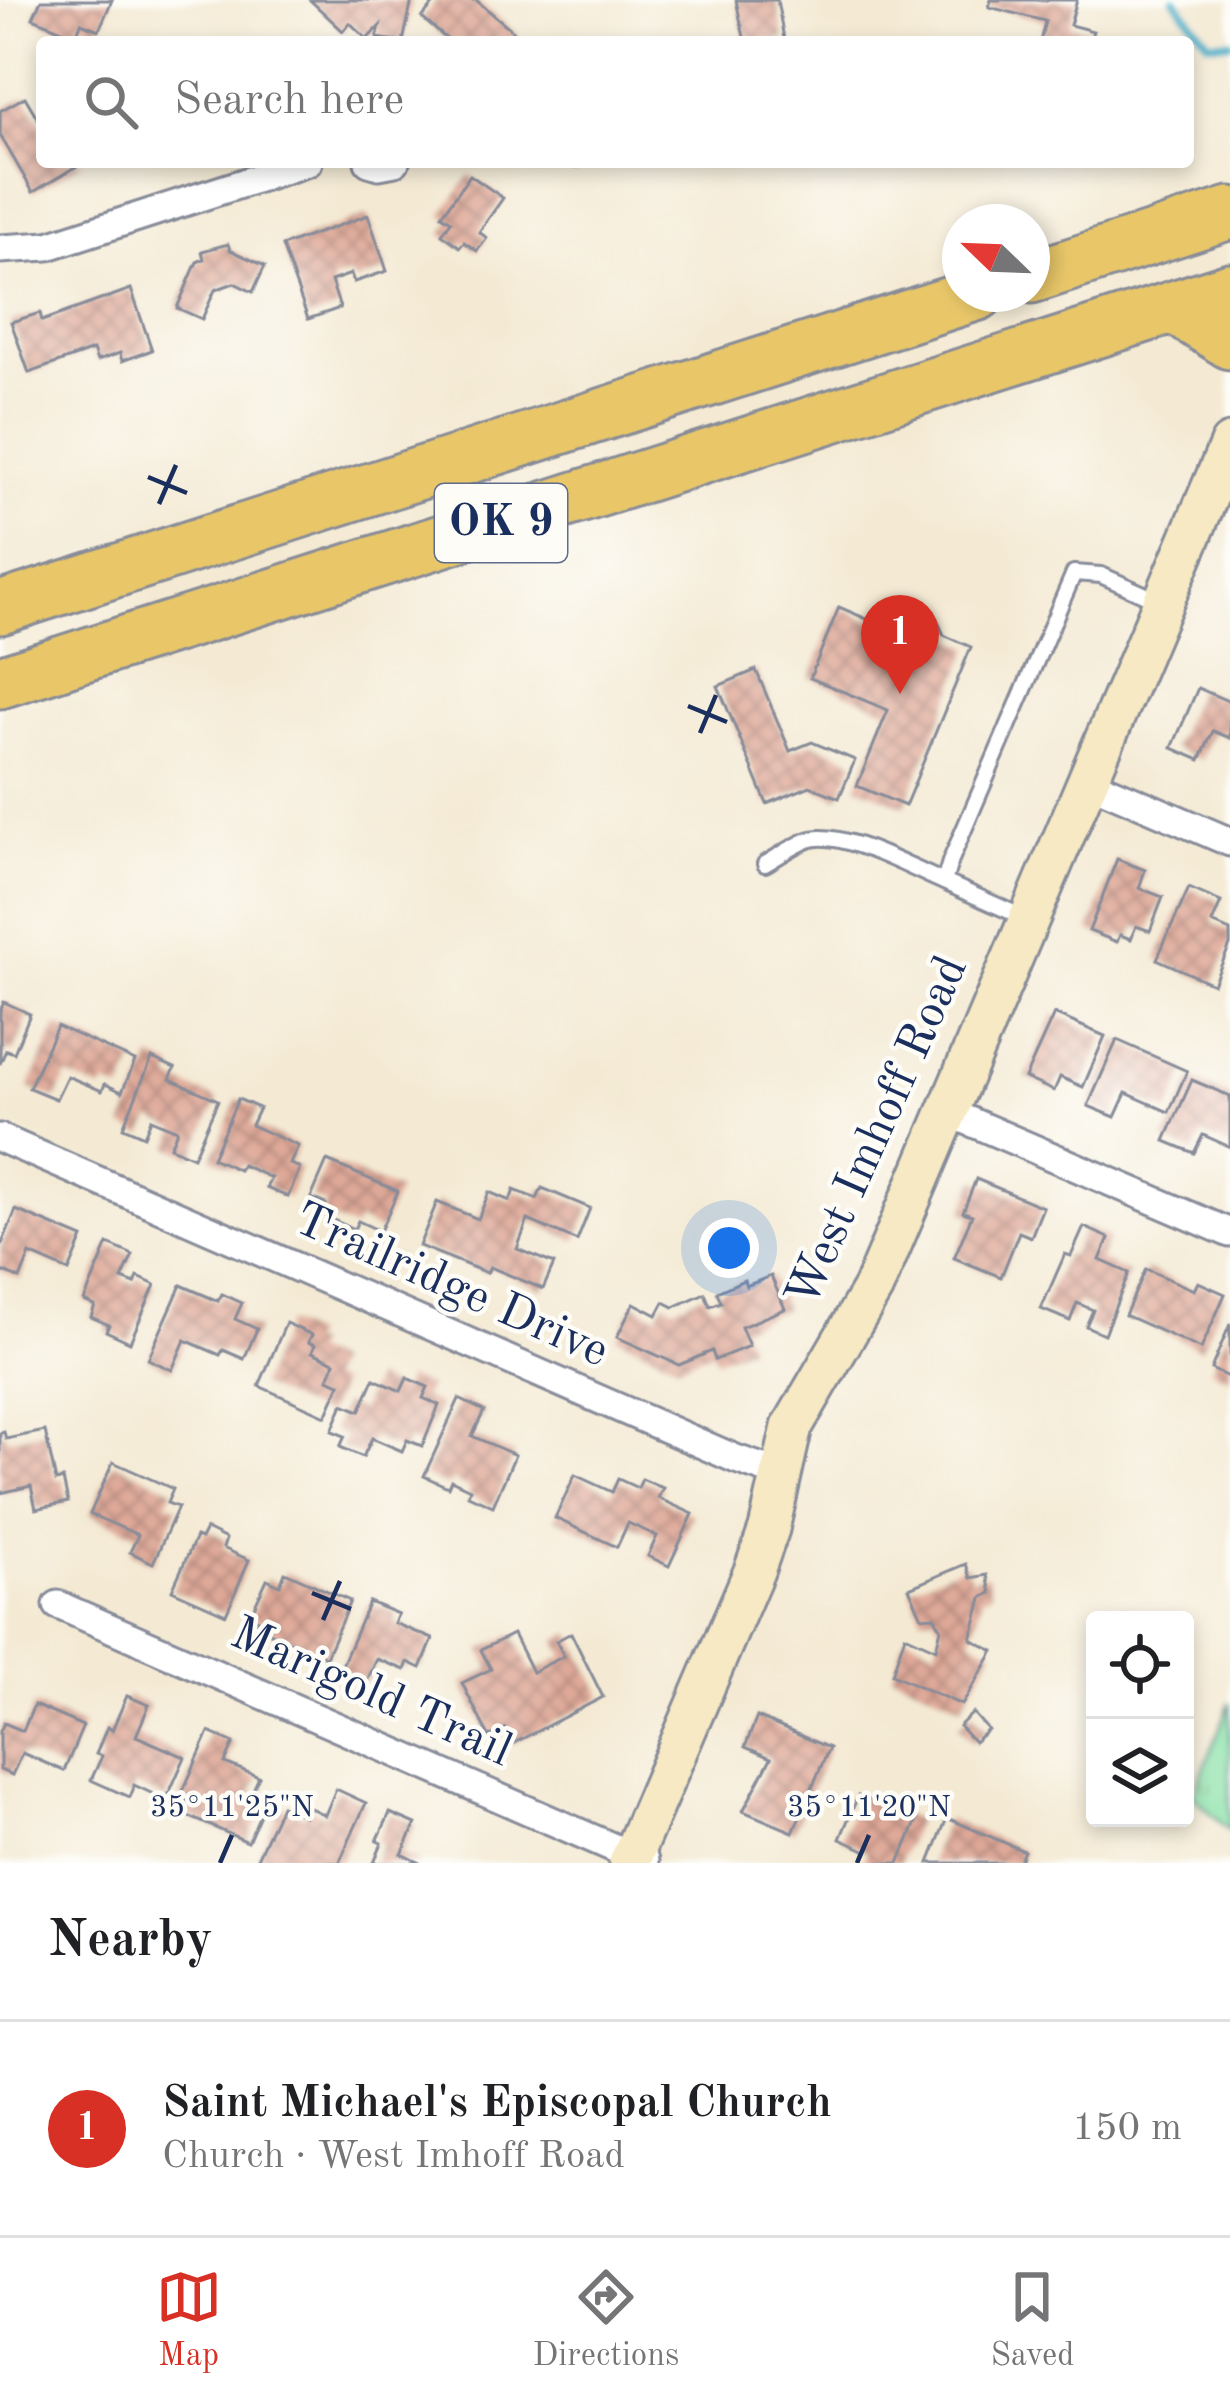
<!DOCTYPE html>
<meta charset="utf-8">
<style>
:root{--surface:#fff;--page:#f6f6f6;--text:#202124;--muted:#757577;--line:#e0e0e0;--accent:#d93025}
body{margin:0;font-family:"Old Standard TT",serif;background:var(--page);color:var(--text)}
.controls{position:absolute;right:36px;bottom:36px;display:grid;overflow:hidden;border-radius:12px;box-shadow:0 6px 18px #0003}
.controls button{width:108px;height:108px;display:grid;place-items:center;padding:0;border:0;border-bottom:3px solid var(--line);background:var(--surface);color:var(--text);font:60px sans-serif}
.compass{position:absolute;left:942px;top:204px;width:108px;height:108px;border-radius:50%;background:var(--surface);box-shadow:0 6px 18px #0003;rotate:293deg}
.you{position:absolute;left:729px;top:1248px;width:42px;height:42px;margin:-30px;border:9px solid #fff;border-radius:50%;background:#1a73e8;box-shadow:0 0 0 18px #1a73e833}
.badge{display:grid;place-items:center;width:78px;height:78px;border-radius:50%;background:var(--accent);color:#fff;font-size:39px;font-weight:700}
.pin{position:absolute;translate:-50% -99px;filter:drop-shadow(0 3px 6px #0008)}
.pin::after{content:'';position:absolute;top:63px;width:42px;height:36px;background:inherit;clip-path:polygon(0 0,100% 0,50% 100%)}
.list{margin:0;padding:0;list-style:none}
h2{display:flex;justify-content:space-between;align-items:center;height:156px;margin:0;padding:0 48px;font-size:51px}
h2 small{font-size:39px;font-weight:400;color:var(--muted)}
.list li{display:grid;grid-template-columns:78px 1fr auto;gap:36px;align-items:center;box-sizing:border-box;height:216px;padding:0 48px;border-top:3px solid var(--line)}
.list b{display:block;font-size:45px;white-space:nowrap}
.list p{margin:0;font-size:39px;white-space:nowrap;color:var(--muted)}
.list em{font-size:39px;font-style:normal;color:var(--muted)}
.icon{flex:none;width:66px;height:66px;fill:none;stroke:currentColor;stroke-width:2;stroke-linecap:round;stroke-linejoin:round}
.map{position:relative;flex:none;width:1230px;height:1863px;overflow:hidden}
.search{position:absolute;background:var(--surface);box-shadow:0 6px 18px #0003;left:36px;right:36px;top:36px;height:132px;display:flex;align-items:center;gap:30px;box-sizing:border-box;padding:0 42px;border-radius:12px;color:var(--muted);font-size:45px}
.sheet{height:372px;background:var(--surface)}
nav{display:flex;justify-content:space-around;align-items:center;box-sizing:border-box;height:168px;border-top:3px solid var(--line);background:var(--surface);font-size:33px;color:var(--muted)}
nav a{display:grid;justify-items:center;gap:6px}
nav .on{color:var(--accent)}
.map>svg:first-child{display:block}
</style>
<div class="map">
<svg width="1230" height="1863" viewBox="0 0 1230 1863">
<defs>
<pattern id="grass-tufts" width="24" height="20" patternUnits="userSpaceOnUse" patternTransform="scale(3)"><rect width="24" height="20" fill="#87e1a7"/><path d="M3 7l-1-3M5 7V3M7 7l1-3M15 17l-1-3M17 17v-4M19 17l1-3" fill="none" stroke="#74c192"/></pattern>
<pattern id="building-cross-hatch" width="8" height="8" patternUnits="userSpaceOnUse" patternTransform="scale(3)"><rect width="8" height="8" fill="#dfa998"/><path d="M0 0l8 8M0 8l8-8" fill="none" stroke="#b48a7f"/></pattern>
</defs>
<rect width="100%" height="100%" fill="#fdfcf7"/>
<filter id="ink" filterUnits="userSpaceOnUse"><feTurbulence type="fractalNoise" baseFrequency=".00833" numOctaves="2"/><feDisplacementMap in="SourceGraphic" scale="24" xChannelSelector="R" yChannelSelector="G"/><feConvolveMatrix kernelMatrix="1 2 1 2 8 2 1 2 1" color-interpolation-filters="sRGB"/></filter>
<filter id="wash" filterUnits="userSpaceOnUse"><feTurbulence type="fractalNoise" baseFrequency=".004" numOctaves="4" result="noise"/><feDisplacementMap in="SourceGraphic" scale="48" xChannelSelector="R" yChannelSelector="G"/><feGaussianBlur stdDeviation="2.7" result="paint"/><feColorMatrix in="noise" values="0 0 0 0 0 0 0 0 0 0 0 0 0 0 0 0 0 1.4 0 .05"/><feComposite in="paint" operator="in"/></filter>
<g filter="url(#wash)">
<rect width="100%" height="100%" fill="#f4ead4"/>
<polygon fill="url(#grass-tufts)" stroke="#518882" stroke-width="3" points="1230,1703 1230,1831 1193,1796"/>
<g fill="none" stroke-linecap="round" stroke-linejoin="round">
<polyline stroke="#4ab0c9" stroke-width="8" points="1175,0 1209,42 1230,42"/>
</g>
<g id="blocks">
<g fill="url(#building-cross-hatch)">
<polygon points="41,0 112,0 99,30 81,23 76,36 33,18"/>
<polygon points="310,0 412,0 403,42 377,38 380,26 367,39 350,23 343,31"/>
<polygon points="437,0 476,0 518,35 512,42 450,42 422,18"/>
<polygon points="736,0 777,0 784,39 745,42"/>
<polygon points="991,0 1077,0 1070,25 1093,31 1090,42 1040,42 1045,21 989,7"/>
<polygon points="25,97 42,126 42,162 84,162 33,192 0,135 0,111"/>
<polygon points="530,162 579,162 579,167 530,168"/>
<polygon points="470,175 503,198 479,232 487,238 477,251 464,242 460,247 442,234 451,221 442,215"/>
<polygon points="368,215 387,271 354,282 351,274 331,281 340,308 308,319 282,246"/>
<polygon points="228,244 230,250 265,266 253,292 234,283 215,290 202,319 177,308 197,262 204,259 202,251"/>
<polygon points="131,289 152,350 122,361 120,353 97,361 93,350 29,373 11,322 40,313 42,321"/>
<polygon points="899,605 916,612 911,622 934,612 944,635 971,647 905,806 857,786 888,710 810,678 839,607 890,629"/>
<polygon points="756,670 790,751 812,742 855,760 839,798 810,786 767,804 718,686"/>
<polygon points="1198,688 1230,702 1230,738 1213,731 1200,760 1172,748"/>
<polygon points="1117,859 1145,870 1139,888 1163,897 1150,931 1136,926 1131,939 1120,935 1117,942 1089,931"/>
<polygon points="1189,888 1221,902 1212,923 1230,931 1230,945 1213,984 1157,959"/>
<polygon points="4,1002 30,1014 14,1053 6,1050 0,1064 0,1011"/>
<polygon points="1054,1014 1105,1036 1083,1087 1060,1077 1054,1091 1025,1078"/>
<polygon points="57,1026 135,1061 122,1092 105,1084 102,1091 67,1076 56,1099 29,1088"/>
<polygon points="1117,1040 1187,1071 1169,1112 1126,1093 1115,1117 1088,1106"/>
<polygon points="152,1058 175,1068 170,1079 218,1100 193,1157 170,1147 177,1130 151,1119 144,1136 123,1127"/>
<polygon points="1192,1080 1230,1096 1230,1147 1203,1135 1194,1153 1165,1141"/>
<polygon points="238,1099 259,1108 251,1125 298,1146 290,1164 300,1168 288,1197 266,1188 271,1178 242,1165 239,1170 212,1158"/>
<polygon points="327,1161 398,1191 380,1231 358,1221 354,1229 322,1215 326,1204 311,1198"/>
<polygon points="976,1179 1043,1207 1031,1237 1019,1232 1001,1277 954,1258 972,1215 963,1212"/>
<polygon points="542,1188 590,1208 577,1241 528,1220 517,1249 554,1264 543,1289 490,1267 487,1273 419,1246 437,1202 478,1219 489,1192 510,1201 514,1190 537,1199"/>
<polygon points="16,1210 83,1238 69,1271 30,1254 20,1279 0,1270 0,1249"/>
<polygon points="1084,1227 1109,1238 1100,1260 1129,1273 1104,1334 1086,1326 1093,1310 1077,1303 1070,1321 1041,1309 1065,1254 1071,1256"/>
<polygon points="108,1244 133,1255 122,1279 135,1284 138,1277 155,1285 130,1342 106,1331 109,1325 91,1317 95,1306 84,1301"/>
<polygon points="1146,1269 1194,1290 1198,1282 1225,1294 1201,1349 1125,1315"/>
<polygon points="771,1276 785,1309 741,1327 749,1346 715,1360 712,1351 679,1365 617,1337 634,1303 657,1315 664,1302 674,1307 705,1293 710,1306 721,1302 717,1292 744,1280 746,1286"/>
<polygon points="181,1285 218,1301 222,1294 242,1303 235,1319 257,1329 244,1359 223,1350 220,1355 185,1340 172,1370 148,1359"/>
<polygon points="286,1323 312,1335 308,1342 315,1345 312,1352 335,1362 328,1379 340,1384 326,1416 259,1386"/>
<polygon points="1230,1324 1230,1378 1211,1369"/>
<polygon points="407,1378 428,1387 423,1398 439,1405 422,1446 407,1440 402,1451 372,1438 363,1457 340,1447 345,1436 332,1431 343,1404 360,1411 374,1379 401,1391"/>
<polygon points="459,1399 484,1411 472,1436 515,1455 493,1506 468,1495 470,1489 451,1480 448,1487 424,1476"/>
<polygon points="45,1431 56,1481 63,1479 68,1502 36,1509 31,1486 0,1493 0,1433 4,1432 6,1439"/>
<polygon points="113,1462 173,1489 167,1503 178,1507 153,1563 130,1552 138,1535 90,1514"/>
<polygon points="575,1475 612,1492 618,1479 638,1488 642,1479 663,1488 658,1498 693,1514 669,1566 648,1556 657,1536 628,1523 617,1547 555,1518"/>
<polygon points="206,1529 226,1539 223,1548 249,1560 226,1614 172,1590 196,1537 201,1539"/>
<polygon points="966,1564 971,1578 987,1575 991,1593 982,1598 971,1639 994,1651 962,1705 892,1674 905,1635 936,1649 941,1628 934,1616 922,1617 909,1588"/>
<polygon points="285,1572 350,1601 326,1657 255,1626 258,1620 250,1616 267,1579 280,1585"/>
<polygon points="369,1602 398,1614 394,1623 433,1639 421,1668 408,1662 405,1670 377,1659 367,1681 340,1670"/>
<polygon points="571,1633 603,1697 512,1744 505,1729 489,1737 462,1683 491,1669 481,1650 513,1634 532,1672 564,1656 556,1641"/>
<polygon points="127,1696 149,1705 136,1736 185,1757 166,1800 134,1785 129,1797 91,1780 102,1756 96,1754 107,1727 112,1730"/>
<polygon points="34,1705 83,1726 64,1771 22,1753 12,1775 0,1770 0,1731 4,1723 23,1731"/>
<polygon points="973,1713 988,1730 974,1742 959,1726"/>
<polygon points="757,1717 829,1748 793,1832 743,1811 771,1758 745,1747"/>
<polygon points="209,1732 234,1743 225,1763 259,1777 252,1792 267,1798 248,1842 183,1814 189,1801 180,1798"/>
<polygon points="336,1789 366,1803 339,1863 256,1861 281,1806 304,1816 308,1807 325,1815"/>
<polygon points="858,1796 917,1820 899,1863 862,1863 867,1851 840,1839"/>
<polygon points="390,1813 416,1824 402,1854 421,1863 374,1863 382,1843 377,1841"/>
<polygon points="947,1818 1024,1851 1019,1863 929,1863"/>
</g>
</g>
</g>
<g filter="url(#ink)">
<use href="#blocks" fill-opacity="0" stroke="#888c99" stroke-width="3"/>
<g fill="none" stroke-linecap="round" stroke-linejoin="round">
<g stroke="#888c99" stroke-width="20">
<g id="lane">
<path d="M765 864C779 856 793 846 808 840 840 828 912 869 944 882"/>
<polyline points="1025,918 944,882 950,862 1074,573 1101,575 1157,600"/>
</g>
</g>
<g stroke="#888c99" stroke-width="33">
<g id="street">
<polyline points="369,162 379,165 395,162"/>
<polyline points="0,249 48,246 308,162"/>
<polyline points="1088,781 1230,842"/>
<polyline points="948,1112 1230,1233"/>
<polyline points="0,1138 736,1459 783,1475"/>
<polyline points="58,1605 644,1861"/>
</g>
</g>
<g stroke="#888c99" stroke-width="45">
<polyline id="secondary" points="629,1863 754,1571 769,1529 792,1427 873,1288 1230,444"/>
</g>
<g stroke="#888c99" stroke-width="57">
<g id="highway">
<polyline points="1032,277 1230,213"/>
<polyline points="1175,308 1230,343"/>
<polyline points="0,608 978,294"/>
<polyline points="0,682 1230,289"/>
</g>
</g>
<use href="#lane" stroke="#fff" stroke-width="14"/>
<use href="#street" stroke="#fff" stroke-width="27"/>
<use href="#secondary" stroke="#f6e9c3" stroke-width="39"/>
<use href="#highway" stroke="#e9c769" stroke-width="51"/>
</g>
</g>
<path fill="none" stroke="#1b2f5e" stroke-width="4.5" d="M148 477 187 493M159 504 176 465M688 706 727 722M700 733 716 695M312 1593 351 1609M323 1620 340 1581M220 1863 232 1835M857 1863 869 1835"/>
<g text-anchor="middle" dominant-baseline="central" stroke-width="9" stroke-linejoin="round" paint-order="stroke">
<rect fill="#fdfcf7" stroke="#5f6c8c" stroke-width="3" x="435" y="484" width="132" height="78" rx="9"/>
<g font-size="45" font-weight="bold" fill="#1b2f5e">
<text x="501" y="523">OK 9</text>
</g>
<g font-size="48" fill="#1b2f5e" stroke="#fdfcf7">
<text transform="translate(878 1132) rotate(-66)">West Imhoff Road</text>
<text transform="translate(451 1286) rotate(24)">Trailridge Drive</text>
<text transform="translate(371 1693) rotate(24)">Marigold Trail</text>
</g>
</g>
<g font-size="30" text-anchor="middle" fill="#1b2f5e" stroke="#fdfcf7" stroke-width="9" stroke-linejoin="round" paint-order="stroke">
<text x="232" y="1816">35°11'25"N</text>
<text x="869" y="1816">35°11'20"N</text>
</g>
</svg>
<div class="controls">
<button><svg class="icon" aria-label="locate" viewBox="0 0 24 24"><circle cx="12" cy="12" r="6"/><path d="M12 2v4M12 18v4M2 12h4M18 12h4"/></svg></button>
<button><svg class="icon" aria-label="layers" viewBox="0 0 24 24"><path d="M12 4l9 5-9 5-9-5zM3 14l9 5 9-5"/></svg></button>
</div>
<svg class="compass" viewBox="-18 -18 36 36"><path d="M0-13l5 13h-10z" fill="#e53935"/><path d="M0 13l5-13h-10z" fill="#757577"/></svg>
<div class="you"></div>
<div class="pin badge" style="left:900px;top:694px">1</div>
<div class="search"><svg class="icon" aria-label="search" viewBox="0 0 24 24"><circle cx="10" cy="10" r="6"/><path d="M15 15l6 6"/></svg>Search here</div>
</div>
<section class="sheet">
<h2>Nearby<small></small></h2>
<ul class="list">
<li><span class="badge">1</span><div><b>Saint Michael's Episcopal Church</b><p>Church · West Imhoff Road</p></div><em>150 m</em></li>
</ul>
</section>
<nav>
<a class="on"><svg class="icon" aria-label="map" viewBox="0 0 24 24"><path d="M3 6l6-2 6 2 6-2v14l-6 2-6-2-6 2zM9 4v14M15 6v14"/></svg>Map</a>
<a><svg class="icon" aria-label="directions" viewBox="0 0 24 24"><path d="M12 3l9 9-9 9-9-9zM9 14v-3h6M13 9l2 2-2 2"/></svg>Directions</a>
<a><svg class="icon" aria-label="saved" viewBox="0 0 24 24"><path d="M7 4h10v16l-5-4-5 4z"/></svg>Saved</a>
</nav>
